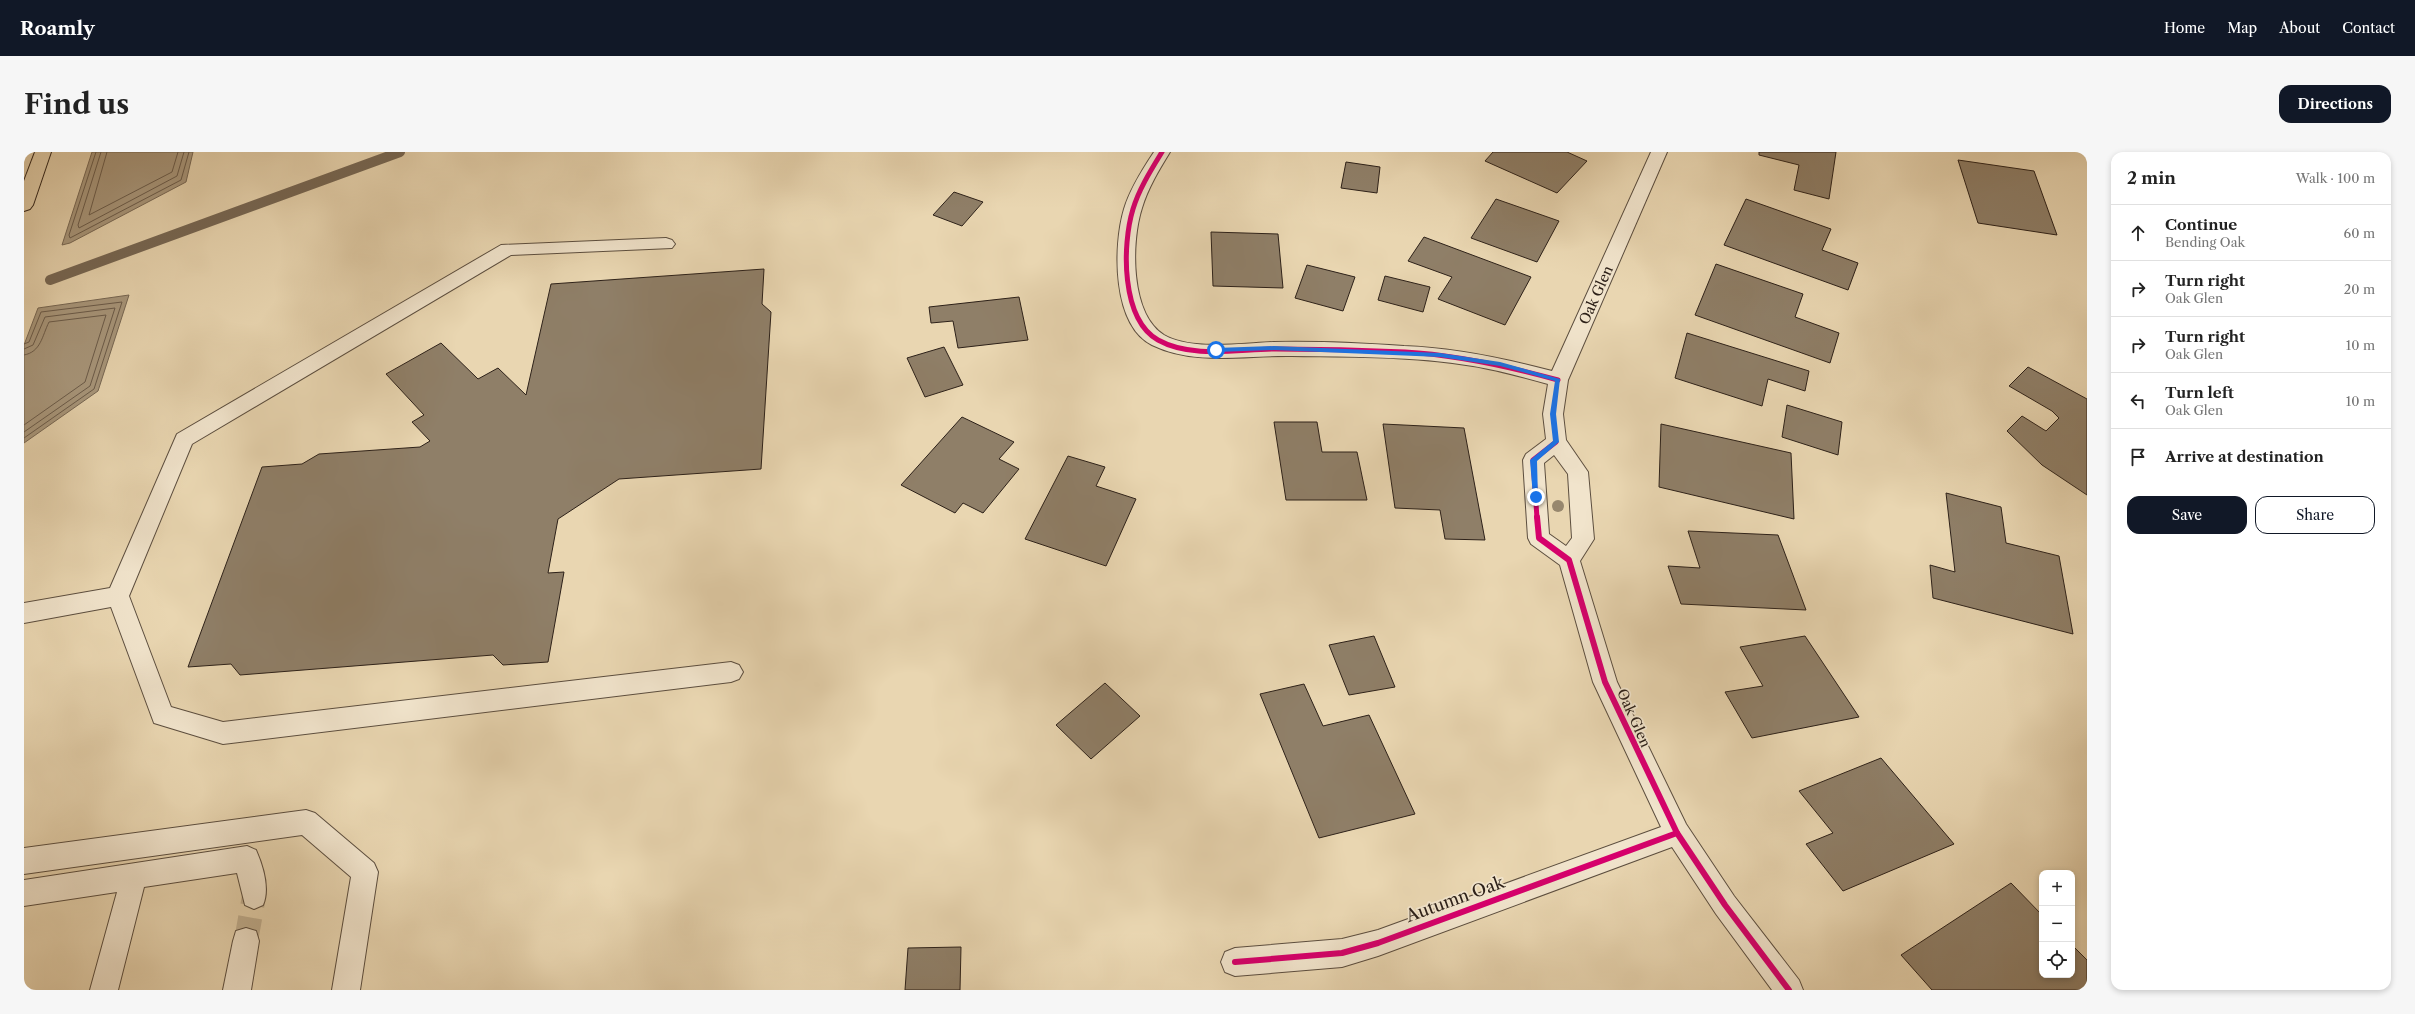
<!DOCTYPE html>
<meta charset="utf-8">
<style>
:root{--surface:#fff;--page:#f6f6f6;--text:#222;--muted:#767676;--line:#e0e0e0;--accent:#111827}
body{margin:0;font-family:"Libre Caslon Text",serif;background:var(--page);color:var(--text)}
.controls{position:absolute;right:12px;bottom:12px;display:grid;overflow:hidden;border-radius:8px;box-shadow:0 2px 6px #0003}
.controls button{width:36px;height:36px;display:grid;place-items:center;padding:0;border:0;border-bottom:1px solid var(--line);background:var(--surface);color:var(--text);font:20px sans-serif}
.stop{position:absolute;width:12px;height:12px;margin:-9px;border:3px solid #1a73e8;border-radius:50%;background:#fff}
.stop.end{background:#1a73e8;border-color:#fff;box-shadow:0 1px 4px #0008}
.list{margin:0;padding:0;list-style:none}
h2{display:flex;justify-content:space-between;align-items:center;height:52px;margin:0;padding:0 16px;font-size:17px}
h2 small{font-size:13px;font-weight:400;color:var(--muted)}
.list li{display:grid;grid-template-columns:26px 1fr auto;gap:12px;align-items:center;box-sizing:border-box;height:56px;padding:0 16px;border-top:1px solid var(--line)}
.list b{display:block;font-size:15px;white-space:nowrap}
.list p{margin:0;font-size:13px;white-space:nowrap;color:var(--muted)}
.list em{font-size:13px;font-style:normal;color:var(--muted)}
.actions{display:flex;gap:8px;padding:12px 16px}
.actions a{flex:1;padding:9px 0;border:1px solid var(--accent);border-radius:12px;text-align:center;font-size:14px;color:var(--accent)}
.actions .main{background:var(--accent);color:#fff}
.icon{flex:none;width:22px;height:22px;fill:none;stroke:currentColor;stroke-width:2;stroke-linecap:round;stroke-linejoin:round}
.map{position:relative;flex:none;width:2063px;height:838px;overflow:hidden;border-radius:12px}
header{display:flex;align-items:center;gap:24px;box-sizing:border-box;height:56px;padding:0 20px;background:var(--accent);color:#fff}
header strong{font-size:19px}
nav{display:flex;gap:22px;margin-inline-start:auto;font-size:14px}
.intro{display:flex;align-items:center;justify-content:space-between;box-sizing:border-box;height:96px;padding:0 24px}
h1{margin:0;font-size:28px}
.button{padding:10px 18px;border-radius:12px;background:var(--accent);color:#fff;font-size:14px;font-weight:700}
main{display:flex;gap:24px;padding:0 24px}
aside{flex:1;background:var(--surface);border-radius:12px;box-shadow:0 2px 6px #0003}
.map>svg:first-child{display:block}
</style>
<header>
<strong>Roamly</strong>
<nav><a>Home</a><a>Map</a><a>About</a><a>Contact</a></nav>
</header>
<div class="intro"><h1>Find us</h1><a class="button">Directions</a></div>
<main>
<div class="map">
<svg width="2063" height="838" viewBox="0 0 2063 838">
<rect width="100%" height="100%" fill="#e9d6b1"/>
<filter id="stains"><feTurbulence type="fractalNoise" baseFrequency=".005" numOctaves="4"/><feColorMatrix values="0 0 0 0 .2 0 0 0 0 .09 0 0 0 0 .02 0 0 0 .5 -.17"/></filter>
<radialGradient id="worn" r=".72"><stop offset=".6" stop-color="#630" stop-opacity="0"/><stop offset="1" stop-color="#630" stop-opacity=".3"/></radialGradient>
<g fill="#a9987d" stroke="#776855">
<polygon points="68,0 169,0 162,30 46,91 38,93"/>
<polygon points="105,143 74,239 0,291 0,193 14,156"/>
</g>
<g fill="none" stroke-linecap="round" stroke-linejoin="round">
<g stroke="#6b5c4b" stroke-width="1">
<polyline points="72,0 45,83 46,86 157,28 165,0"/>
<polyline points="77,0 54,73 55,76 153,24 160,0"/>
<polyline points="83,0 65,63 148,20 154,0"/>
<polyline points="0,192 5,190 17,160 98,150 70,237 0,286"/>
<polyline points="0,197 9,193 21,165 91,156 66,234 0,280"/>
<path d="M0 203C17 200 18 184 25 170L82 163 61 230 0 273"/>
</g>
<polyline stroke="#776855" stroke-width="10" points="26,128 376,0"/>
</g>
<g fill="#8f7f68" stroke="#2d2119">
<polygon points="1469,0 1543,0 1563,9 1533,41 1461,9"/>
<polygon points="1735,0 1812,0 1805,47 1770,38 1775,13 1735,3"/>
<polygon points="1934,8 2010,19 2033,83 1954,71"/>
<polygon points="1322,10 1356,15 1353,41 1317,36"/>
<polygon points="930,40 959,50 938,74 909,63"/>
<polygon points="1472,47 1535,69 1513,110 1447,86"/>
<polygon points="1722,47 1807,77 1798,98 1834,111 1824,138 1700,93"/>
<polygon points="1187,80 1254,82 1259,136 1189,134"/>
<polygon points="1400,85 1507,125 1481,173 1414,147 1428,125 1384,109"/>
<polygon points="1692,112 1779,142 1771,165 1815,181 1806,211 1671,163"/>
<polygon points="1283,113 1331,125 1319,159 1271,146"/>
<polygon points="740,117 738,152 747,160 737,317 595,327 534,367 524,421 540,420 524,510 479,513 469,503 216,523 207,512 164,515 238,315 278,312 295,302 396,295 406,289 388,270 400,263 362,222 417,191 454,227 474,216 502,243 527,132"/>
<polygon points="1361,124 1406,135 1399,160 1354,148"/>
<polygon points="995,145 1004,188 934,196 929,169 907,171 905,155"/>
<polygon points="1663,181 1785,219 1781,239 1744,227 1738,254 1651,226"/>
<polygon points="920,195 939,233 901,245 883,206"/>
<polygon points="2004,215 2063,247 2063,343 2018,313 1983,279 1998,264 2022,279 2035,266 2028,259 1985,234"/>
<polygon points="1763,253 1818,270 1814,303 1758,285"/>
<polygon points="938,265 990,290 975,307 995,317 959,361 939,351 931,361 877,333"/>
<polygon points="1250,270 1293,270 1298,300 1333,300 1343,348 1262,348"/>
<polygon points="1359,272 1440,276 1461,388 1421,387 1416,358 1371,356"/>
<polygon points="1637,272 1767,301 1770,367 1635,335"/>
<polygon points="1044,304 1081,315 1072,334 1112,347 1082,414 1001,387"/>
<polygon points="1922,341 1977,355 1982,391 2035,404 2049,482 1909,446 1906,413 1931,420"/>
<polygon points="1664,379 1754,383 1782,458 1657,452 1644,414 1676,416"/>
<polygon points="1350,484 1371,535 1325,543 1305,493"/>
<polygon points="1781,484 1835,565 1728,586 1701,540 1739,534 1716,495"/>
<polygon points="1081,531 1116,564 1067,607 1032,573"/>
<polygon points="1280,532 1299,574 1345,563 1391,662 1295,686 1236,542"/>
<polygon points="1857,606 1930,692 1819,739 1782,692 1809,681 1775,639"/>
<polygon points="1987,731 2018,763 2018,823 2048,823 2048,793 2063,808 2063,838 1908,838 1877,803"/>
<polygon points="937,795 936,838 881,838 884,796"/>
</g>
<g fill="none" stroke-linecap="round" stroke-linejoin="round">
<polyline stroke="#c3b293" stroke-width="24" stroke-dasharray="24 12" stroke-linecap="butt" points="222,789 230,744"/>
<g stroke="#5c4e3f" stroke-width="2">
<g id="minor">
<path d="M1130 0H1146C1135 18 1124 36 1118 56 1107 90 1106 162 1140 183 1168 199 1219 191 1250 190 1293 189 1337 191 1380 194 1431 196 1479 206 1528 219L1627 0H1643L1544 228 1539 262 1542 288 1564 320 1570 387 1556 409 1593 530 1662 672 1710 744 1775 828 1779 838H1748L1692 762 1648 695 1354 804 1318 815 1211 824 1201 820 1197 810 1201 800 1211 796 1318 787 1354 778 1637 675 1569 530 1536 413 1507 392 1504 386 1499 308 1502 302 1522 287 1519 262 1524 232C1499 225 1474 218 1449 214 1390 204 1328 205 1268 204 1222 203 1171 214 1128 193 1088 173 1089 94 1100 57 1106 37 1118 18 1130 0ZM1530 303 1544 322 1548 386 1542 394 1525 382 1520 311Z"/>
<polygon points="642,86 648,88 651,92 648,96 487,103 168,292 105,444 147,555 199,570 707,510 715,513 719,520 715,527 707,530 199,592 130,571 87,455 0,471 0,451 86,436 153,282 477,93"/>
<polygon points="282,658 291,661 350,711 354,720 336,838 308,838 327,725 278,683 0,722 0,696"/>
<path d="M223 694 232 698C239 714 246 737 239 753L230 757 221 753 213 721 120 735 94 838H66L93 740 0 754V728Z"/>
<polygon points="222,776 232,779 235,789 227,838 199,838 209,789 212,779"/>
</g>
</g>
<g stroke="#2d2119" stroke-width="2">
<polygon id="major" points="11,0 27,0 9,53 6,57 0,59 0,29"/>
</g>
<use href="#minor" fill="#f1e4cc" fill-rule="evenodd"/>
<use href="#major" fill="#e9d6b1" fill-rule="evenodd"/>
<g stroke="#f1e4cc" stroke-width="7">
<g id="cycleway-far1">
<path d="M1138 0C1127 18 1115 37 1109 57 1098 93 1097 167 1134 188 1168 207 1215 197 1252 197 1295 197 1338 198 1381 200 1433 203 1483 214 1534 228"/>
<polyline points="1513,366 1509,308 1532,290"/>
</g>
</g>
<g stroke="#f1e4cc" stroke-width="9">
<g id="cycleway">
<polyline points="1513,365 1515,386 1545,408 1581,530 1653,681 1701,753 1765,838"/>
<polyline points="1211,810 1318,801 1354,791 1653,681"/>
</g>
</g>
<use href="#cycleway-far1" stroke="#d6006c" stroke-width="5"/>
<use href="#cycleway" stroke="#d6006c" stroke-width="6"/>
</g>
<circle fill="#97876e" cx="1534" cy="354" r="6"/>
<polygon fill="#1a73e8" points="1250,194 1416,201 1476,210 1536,227 1532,262 1535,290 1513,309 1514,347 1509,345 1506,308 1529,289 1526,262 1531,229 1476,214 1416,205 1250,198 1192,200 1189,198 1192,196"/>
<g text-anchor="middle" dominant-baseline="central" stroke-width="3.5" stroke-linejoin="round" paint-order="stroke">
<g font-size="14" fill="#2d2119" stroke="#f1e4cc">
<text transform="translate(1572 143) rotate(-66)">Oak Glen</text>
<text transform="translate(1610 566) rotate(66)">Oak Glen</text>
</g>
<g font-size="17" fill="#2d2119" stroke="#f1e4cc">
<text transform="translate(1431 747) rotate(-20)">Autumn Oak</text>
</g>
</g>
<rect width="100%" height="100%" filter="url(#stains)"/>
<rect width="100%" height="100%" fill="url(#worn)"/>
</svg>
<div class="controls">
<button>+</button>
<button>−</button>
<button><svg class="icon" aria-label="locate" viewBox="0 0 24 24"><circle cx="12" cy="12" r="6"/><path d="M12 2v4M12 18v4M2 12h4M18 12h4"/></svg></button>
</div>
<div class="stop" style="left:1192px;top:198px"></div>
<div class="stop end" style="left:1512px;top:345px"></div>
</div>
<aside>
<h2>2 min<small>Walk · 100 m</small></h2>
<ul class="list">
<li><svg class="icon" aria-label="ahead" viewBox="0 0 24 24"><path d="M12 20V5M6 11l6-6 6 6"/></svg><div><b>Continue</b><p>Bending Oak</p></div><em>60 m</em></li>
<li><svg class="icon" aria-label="right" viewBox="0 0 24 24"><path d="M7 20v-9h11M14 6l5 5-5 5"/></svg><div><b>Turn right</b><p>Oak Glen</p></div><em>20 m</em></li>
<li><svg class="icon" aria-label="right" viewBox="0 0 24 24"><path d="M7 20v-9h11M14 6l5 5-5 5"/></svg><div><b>Turn right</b><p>Oak Glen</p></div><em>10 m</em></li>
<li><svg class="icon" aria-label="left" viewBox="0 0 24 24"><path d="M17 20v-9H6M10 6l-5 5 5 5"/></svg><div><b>Turn left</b><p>Oak Glen</p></div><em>10 m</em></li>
<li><svg class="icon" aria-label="arrive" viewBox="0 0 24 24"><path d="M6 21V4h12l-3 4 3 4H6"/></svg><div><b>Arrive at destination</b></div></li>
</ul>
<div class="actions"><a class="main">Save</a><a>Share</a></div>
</aside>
</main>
